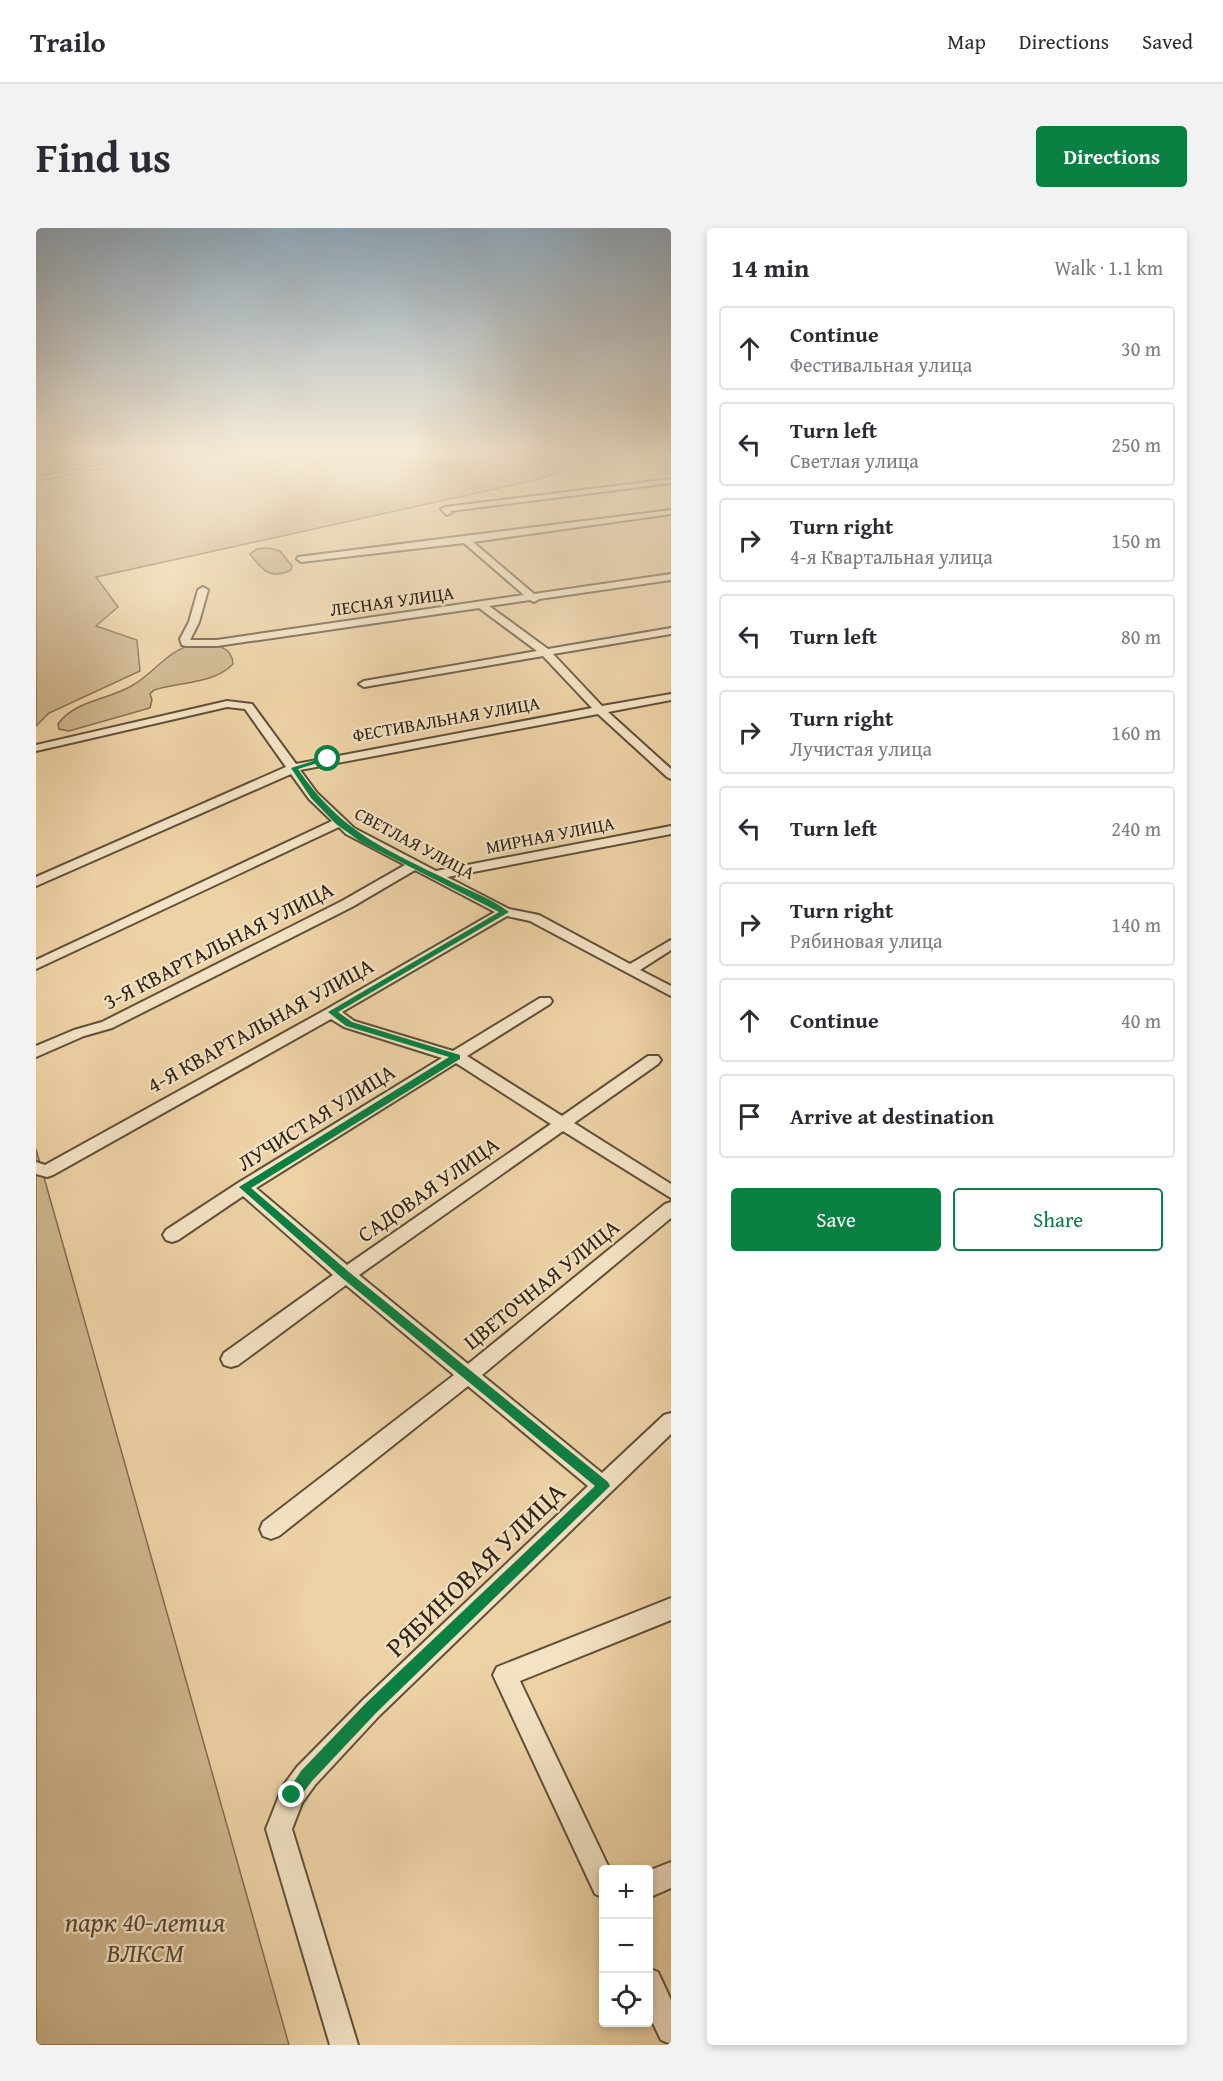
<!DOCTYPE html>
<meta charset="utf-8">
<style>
:root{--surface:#fff;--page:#f2f2f3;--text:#2b2b33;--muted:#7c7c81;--line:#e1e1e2;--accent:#0b8043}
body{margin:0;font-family:"Gentium Book Plus",serif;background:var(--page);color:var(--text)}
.controls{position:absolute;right:18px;bottom:18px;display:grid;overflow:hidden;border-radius:6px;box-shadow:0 3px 9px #0003}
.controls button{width:54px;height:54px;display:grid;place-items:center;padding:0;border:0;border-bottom:2px solid var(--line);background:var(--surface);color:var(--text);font:30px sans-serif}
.stop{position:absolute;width:18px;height:18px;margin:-14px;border:4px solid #0b8043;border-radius:50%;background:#fff}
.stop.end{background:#0b8043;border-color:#fff;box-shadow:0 2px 6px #0008}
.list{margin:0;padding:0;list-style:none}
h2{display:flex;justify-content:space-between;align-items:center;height:78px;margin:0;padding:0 24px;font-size:26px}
h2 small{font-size:20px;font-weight:400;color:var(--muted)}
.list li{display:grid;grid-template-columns:39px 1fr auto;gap:18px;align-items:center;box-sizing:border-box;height:84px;margin:0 12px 12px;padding:0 12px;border:2px solid var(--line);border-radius:6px}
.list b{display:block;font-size:22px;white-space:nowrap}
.list p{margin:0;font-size:20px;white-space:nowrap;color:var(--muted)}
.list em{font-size:20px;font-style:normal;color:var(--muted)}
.actions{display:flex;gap:12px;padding:18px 24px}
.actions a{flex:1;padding:14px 0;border:2px solid var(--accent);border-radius:6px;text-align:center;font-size:21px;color:var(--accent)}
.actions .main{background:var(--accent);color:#fff}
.icon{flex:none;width:33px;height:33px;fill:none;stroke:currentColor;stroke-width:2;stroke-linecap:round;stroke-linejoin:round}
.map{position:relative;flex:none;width:635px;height:1817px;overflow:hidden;border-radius:6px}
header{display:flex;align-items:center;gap:36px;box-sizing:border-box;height:84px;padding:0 30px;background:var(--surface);border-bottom:2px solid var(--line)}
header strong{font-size:28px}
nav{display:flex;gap:33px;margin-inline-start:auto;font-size:21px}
.intro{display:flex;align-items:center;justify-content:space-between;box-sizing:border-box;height:144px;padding:0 36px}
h1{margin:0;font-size:42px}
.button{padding:15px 27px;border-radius:6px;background:var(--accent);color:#fff;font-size:21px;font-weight:700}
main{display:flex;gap:36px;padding:0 36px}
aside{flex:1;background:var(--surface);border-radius:6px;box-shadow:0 3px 9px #0003}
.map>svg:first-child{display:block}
</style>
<header>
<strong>Trailo</strong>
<nav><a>Map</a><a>Directions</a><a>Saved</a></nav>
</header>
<div class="intro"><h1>Find us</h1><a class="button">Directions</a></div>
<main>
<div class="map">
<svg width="635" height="1817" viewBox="0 0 635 1817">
<rect width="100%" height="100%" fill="#edd2a5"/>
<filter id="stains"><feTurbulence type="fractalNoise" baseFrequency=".00333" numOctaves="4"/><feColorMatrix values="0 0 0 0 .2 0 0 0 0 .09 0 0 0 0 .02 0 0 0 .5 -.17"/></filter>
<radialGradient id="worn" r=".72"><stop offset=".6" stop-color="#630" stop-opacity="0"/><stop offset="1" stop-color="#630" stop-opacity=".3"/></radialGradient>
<g fill="#cdb48c" stroke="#7f6c50" stroke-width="1.5">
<path d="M156 223H509C519 229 523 233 522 245L491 254 60 349 82 379 60 398 101 412 104 443 13 485 0 498V253Z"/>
<path d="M232 320 244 323 256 338 255 342C234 352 226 342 214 326L221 321Z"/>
<path d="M159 416C174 417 196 415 197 436 178 456 143 454 118 462L114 466 116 472 114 480 33 503 23 501 22 496C39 472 73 472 97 457 119 444 133 421 159 416Z"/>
<polygon points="0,921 253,1817 0,1817"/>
</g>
<polygon fill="#ad9774" stroke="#7b694e" stroke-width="1.5" points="0,223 139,223 0,249"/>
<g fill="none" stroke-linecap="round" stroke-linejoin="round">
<g stroke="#6f5e44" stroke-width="1.5">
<polyline points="0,236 66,223"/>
<polyline points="0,243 108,223"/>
</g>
<g stroke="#605038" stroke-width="4">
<g id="minor">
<polygon points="635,251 635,255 414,283 415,285 411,287 405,281 409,279"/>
<path d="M635 282V286L437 314 498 366 635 346V352L503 371 498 374 494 372 453 378 512 421 635 400V406L517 426 566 478 635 466V472L572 484 635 541V551L631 549 562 486 264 542 281 565 318 600 400 643 635 598V606L411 649 473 681 503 687 594 736 635 712V722L604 742 635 758V768L494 693 471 688 306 784 318 793 417 823 504 770H514L516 773 514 776 431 828 526 888 612 828H622L625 832 622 836 538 895 635 956V970L527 903 323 1047 432 1136 629 976 635 974V990L446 1147 566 1245 628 1187 635 1185V1206L343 1488 279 1557 266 1575 256 1601 322 1817H294L230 1601 247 1558 261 1539 327 1472 552 1258 432 1158 243 1308 235 1311 227 1308 224 1301 227 1294 418 1147 310 1057 202 1137 195 1139 188 1137 185 1131 188 1125 297 1047 207 968 142 1012 136 1014 130 1012 127 1007 130 1002 202 955 406 830 308 799 295 791 17 947 11 949 0 946V934L9 937 291 781 459 684 379 642 316 679 76 800 48 808 0 829V818L38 802 66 794 306 673 369 637 310 606 303 599 0 741V732L296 593 273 571 255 546 0 658V649L250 539 209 481 191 479 0 523V517L191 473 216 476 260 536 556 480 507 428 328 459 323 456 328 453 501 423 443 380 181 418H150L146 417 144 411 153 394 162 362 167 359 172 362 163 394 154 412H181L488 367 428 315 265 334 261 331 262 329ZM420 835 515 896 311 1037 220 960Z"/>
<polygon points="635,1370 635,1392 484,1453 574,1642 568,1642 568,1670 559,1666 457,1447 461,1439"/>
<polygon points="635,1634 635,1660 612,1670 612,1643"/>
<polygon points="612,1740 622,1744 635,1772 635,1816 625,1812 612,1785"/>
</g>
</g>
<use href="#minor" fill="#f3e2c4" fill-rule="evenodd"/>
</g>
<linearGradient id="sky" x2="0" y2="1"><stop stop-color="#90a8ba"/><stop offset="0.47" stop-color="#f7ebd6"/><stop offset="1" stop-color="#f7ebd6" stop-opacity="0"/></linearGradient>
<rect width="635" height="478" fill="url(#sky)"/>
<path fill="#0b8043" d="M290 529 295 531 262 541C306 606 352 622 420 656 437 664 458 672 473 684L302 784 316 794 424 827V831L215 960 313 1044 572 1254 574 1258 340 1485 276 1553 261 1573 256 1575 251 1573 249 1567 265 1543 330 1475 559 1258 306 1050 203 959 413 829 310 798 292 784 463 684 325 614 300 596 275 570 255 540Z"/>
<g text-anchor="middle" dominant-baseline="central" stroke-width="4.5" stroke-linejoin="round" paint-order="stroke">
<g font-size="18" fill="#312414" stroke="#f3e2c4">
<text transform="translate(356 373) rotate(-8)">ЛЕСНАЯ УЛИЦА</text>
<text transform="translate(410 491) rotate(-10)">ФЕСТИВАЛЬНАЯ УЛИЦА</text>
<text transform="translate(514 607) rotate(-11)">МИРНАЯ УЛИЦА</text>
<text transform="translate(379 615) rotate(28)">СВЕТЛАЯ УЛИЦА</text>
</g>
<g font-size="22" fill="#312414" stroke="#f3e2c4">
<text transform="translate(182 717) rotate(-27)">3-Я КВАРТАЛЬНАЯ УЛИЦА</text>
<text transform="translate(224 797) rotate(-29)">4-Я КВАРТАЛЬНАЯ УЛИЦА</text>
<text transform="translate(280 889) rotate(-32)">ЛУЧИСТАЯ УЛИЦА</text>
<text transform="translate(392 961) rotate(-35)">САДОВАЯ УЛИЦА</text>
<text transform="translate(505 1056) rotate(-39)">ЦВЕТОЧНАЯ УЛИЦА</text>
</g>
<g font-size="27" fill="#312414" stroke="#f3e2c4">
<text transform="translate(439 1341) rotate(-44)">РЯБИНОВАЯ УЛИЦА</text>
</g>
<g font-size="27" font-style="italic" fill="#584832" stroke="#f3e2c4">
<text x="109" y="1693">парк 40-летия<tspan x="109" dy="31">ВЛКСМ</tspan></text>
</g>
</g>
<rect width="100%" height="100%" filter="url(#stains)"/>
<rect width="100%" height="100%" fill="url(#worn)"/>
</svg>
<div class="controls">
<button>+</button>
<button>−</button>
<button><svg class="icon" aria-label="locate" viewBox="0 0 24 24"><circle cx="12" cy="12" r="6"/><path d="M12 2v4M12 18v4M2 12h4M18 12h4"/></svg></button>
</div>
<div class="stop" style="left:292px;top:531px"></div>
<div class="stop end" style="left:256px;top:1567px"></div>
</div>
<aside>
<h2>14 min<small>Walk · 1.1 km</small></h2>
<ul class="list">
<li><svg class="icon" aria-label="ahead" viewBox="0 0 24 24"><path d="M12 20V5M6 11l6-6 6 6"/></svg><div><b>Continue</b><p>Фестивальная улица</p></div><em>30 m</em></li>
<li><svg class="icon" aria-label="left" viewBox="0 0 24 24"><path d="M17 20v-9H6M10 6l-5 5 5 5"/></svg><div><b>Turn left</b><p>Светлая улица</p></div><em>250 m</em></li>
<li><svg class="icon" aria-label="right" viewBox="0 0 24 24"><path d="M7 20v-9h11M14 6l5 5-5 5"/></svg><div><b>Turn right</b><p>4-я Квартальная улица</p></div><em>150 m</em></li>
<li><svg class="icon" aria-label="left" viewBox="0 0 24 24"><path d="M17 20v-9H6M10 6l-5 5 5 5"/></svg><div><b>Turn left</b></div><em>80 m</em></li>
<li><svg class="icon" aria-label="right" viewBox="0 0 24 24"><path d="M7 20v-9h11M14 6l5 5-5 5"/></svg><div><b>Turn right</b><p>Лучистая улица</p></div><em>160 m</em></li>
<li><svg class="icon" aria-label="left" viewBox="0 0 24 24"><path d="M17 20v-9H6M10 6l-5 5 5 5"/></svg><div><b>Turn left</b></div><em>240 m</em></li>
<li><svg class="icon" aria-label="right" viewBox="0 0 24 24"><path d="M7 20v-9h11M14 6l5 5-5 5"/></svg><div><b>Turn right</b><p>Рябиновая улица</p></div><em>140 m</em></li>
<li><svg class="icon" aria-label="ahead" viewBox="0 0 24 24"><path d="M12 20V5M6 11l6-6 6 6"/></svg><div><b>Continue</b></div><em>40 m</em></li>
<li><svg class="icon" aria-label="arrive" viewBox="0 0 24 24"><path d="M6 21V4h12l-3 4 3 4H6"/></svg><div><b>Arrive at destination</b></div></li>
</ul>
<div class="actions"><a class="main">Save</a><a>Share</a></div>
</aside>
</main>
